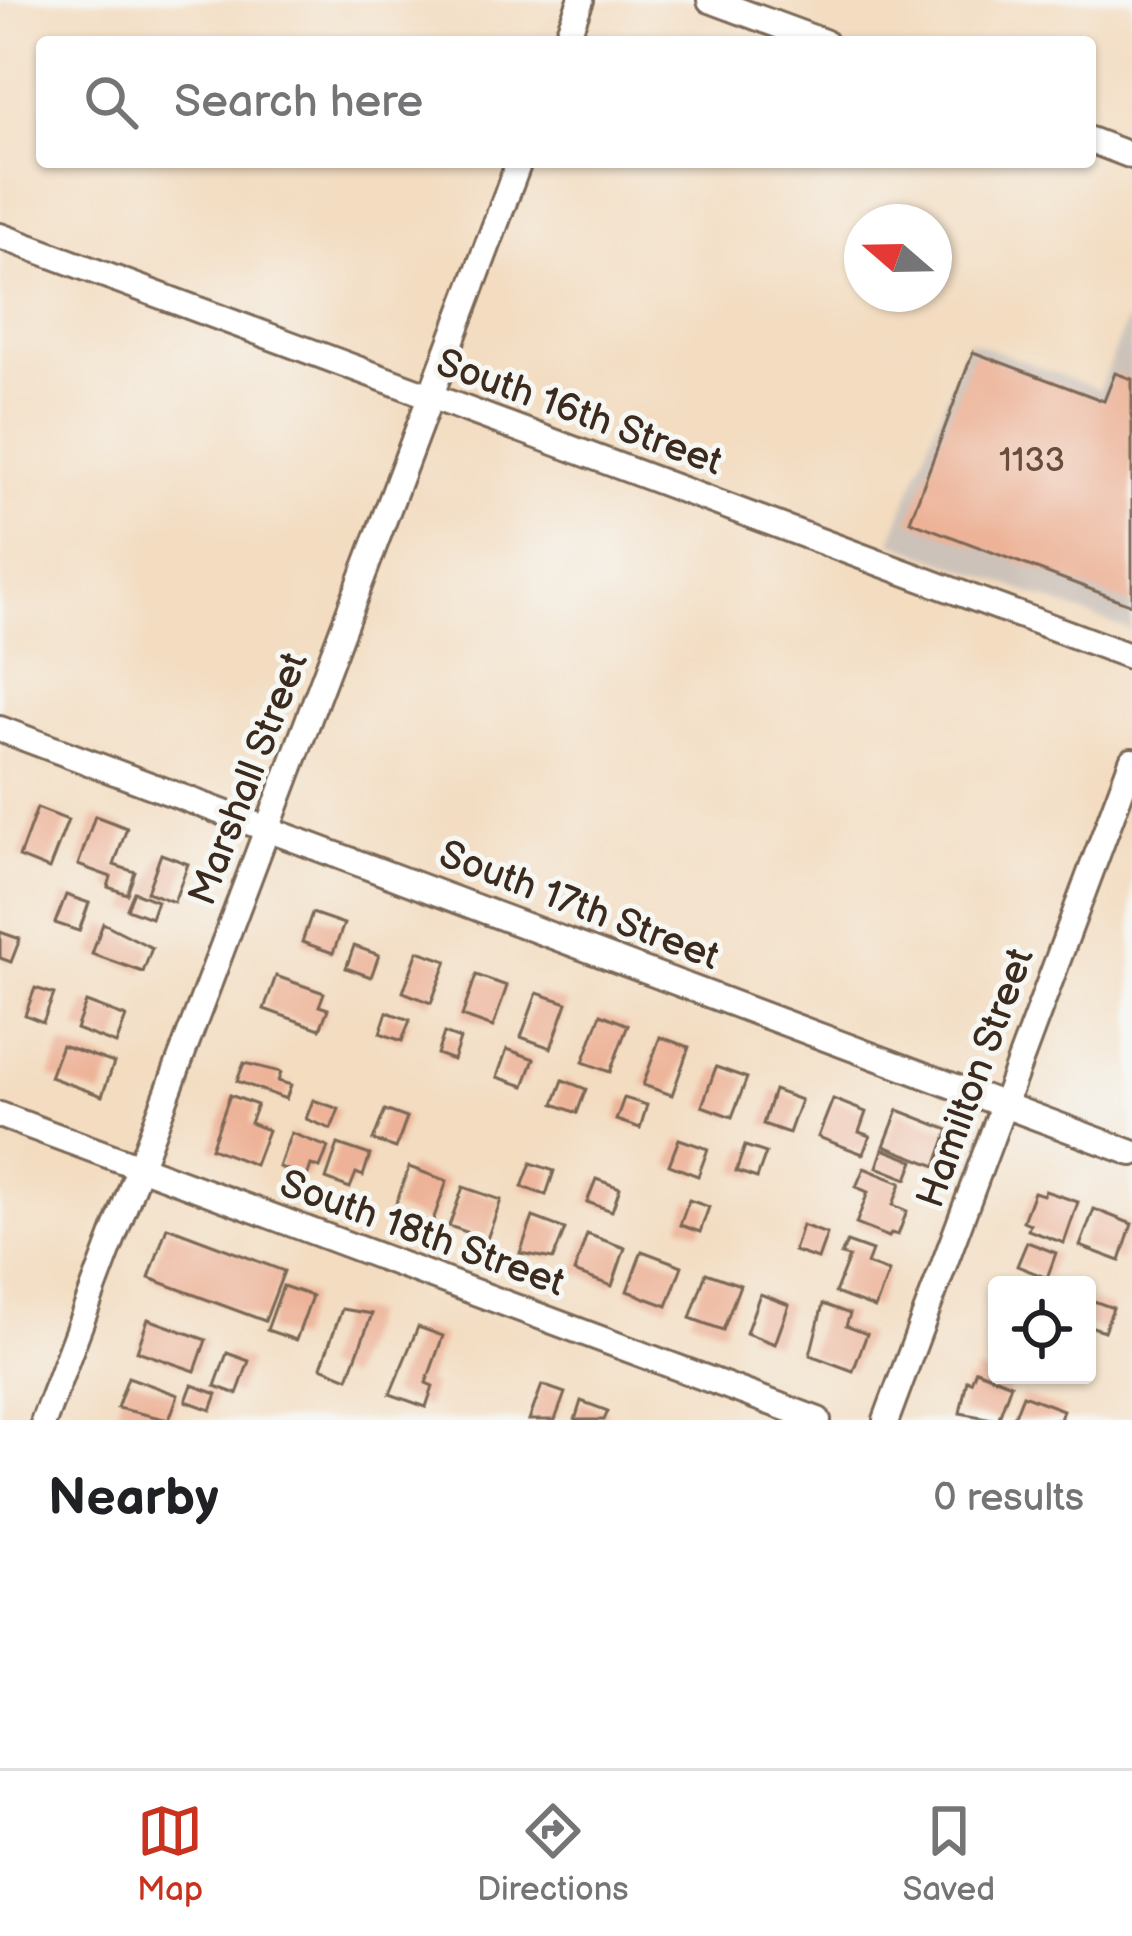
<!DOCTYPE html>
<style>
:root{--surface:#fff;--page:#f6f6f6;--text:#202124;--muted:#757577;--line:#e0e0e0;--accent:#c8321e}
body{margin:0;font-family:"Balsamiq Sans",sans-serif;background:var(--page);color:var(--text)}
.controls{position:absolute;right:36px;bottom:36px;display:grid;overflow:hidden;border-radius:12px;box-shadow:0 3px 9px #0004}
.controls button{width:108px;height:108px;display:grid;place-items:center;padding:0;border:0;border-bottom:3px solid var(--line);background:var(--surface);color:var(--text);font:60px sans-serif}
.compass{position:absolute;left:844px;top:204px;width:108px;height:108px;border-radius:50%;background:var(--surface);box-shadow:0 3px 9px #0004;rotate:290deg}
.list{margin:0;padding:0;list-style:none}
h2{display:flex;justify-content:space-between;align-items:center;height:156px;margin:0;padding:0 48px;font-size:51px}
h2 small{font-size:39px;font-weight:400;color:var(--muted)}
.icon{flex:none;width:66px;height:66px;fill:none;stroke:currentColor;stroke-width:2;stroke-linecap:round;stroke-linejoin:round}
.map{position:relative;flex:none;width:1132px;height:1420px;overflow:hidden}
.search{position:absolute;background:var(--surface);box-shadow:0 3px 9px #0004;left:36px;right:36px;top:36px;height:132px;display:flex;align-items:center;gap:30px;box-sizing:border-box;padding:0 42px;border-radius:12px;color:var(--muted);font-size:45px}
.sheet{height:348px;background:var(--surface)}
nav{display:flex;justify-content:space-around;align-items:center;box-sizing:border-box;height:168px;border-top:3px solid var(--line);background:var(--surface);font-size:33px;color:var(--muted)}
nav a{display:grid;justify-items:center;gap:6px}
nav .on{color:var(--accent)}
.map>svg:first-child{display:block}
</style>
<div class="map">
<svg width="1132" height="1420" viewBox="0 0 1132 1420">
<rect width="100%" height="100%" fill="#f6f6f2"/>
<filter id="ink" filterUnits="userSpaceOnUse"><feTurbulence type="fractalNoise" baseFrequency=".00833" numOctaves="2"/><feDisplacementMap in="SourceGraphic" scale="24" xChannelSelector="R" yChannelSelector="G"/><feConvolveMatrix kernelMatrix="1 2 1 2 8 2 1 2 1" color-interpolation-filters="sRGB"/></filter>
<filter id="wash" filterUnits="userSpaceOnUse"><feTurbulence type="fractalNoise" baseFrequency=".004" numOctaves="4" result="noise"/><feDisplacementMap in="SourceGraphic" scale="48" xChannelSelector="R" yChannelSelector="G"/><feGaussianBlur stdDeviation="2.7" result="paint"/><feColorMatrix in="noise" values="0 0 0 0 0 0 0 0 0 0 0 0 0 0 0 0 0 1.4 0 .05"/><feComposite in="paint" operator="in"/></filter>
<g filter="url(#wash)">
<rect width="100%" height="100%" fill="#f3dcc0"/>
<polygon fill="#ccc2b9" points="1126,321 1132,323 1132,631 891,542 968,340 1099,390"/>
<g id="blocks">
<g fill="#edb297">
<polygon points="973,352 1104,401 1115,373 1132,379 1132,605 910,521"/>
<polygon points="37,808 68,820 49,869 19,857"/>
<polygon points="95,816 127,828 114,865 135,872 127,894 108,887 111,877 78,865"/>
<polygon points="161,854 188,864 174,902 147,892"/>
<polygon points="134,892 157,901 151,918 127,909"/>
<polygon points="66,895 89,903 79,931 55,923"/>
<polygon points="312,913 344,924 333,953 302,942"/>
<polygon points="103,923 152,948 143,972 92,954"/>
<polygon points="0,932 20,939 11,962 0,958"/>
<polygon points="354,946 379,955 371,977 346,968"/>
<polygon points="418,951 447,961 431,1003 403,992"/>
<polygon points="476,975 507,986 493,1027 462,1016"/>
<polygon points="276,976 324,993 319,1006 328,1009 320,1029 264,1009"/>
<polygon points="35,988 54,994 43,1022 25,1015"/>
<polygon points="537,993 567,1003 551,1048 521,1037"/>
<polygon points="86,1002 126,1017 116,1044 76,1029"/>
<polygon points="387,1012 410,1020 402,1041 380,1033"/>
<polygon points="601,1014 628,1025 610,1072 583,1062"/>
<polygon points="444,1033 460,1039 453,1060 437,1054"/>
<polygon points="660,1037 689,1047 672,1095 643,1085"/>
<polygon points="62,1045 114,1063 102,1096 50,1077"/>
<polygon points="507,1049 534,1059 524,1086 497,1077"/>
<polygon points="244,1063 281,1072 278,1081 291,1085 286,1099 237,1081"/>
<polygon points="716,1067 747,1078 732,1117 702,1106"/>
<polygon points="563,1080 586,1089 577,1113 554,1104"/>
<polygon points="774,1090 801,1100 789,1133 763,1124"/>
<polygon points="230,1095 257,1105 250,1123 268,1130 255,1165 211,1148"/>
<polygon points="624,1098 647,1105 640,1128 616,1120"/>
<polygon points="833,1099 866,1112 859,1132 870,1136 863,1154 818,1137"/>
<polygon points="313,1100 339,1109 331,1129 306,1119"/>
<polygon points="385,1110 407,1118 396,1148 373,1140"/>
<polygon points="898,1110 949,1130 936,1166 884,1146"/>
<polygon points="291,1133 328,1147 320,1168 311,1165 307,1177 279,1167"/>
<polygon points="679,1139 708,1149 698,1176 669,1165"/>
<polygon points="338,1144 370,1155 363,1176 356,1173 350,1188 326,1179"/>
<polygon points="745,1146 766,1153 757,1178 736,1171"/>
<polygon points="883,1149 914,1161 907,1179 877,1167"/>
<polygon points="531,1163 554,1171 546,1195 522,1187"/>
<polygon points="409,1167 447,1181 432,1223 394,1209"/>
<polygon points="864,1168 901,1183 893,1205 907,1211 898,1235 891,1233 889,1237 856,1224 868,1192 856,1187"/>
<polygon points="596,1179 620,1188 612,1211 587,1202"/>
<polygon points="463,1187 501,1200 487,1239 449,1226"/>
<polygon points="1045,1191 1078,1202 1064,1243 1028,1230 1030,1224 1023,1221 1034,1192 1043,1195"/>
<polygon points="689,1200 709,1207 700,1232 680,1225"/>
<polygon points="1094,1209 1132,1224 1120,1261 1080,1246"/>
<polygon points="533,1217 565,1229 553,1259 520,1253"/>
<polygon points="802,1225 827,1234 818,1259 794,1251"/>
<polygon points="167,1227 284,1271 265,1321 149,1278"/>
<polygon points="587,1234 625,1248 612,1286 574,1272"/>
<polygon points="847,1242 872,1251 867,1264 889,1272 875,1308 835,1293 849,1257 841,1255"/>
<polygon points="1027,1242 1056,1253 1047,1278 1017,1266"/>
<polygon points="642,1251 682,1266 667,1306 627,1291"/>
<polygon points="706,1273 740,1285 723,1330 690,1318"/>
<polygon points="283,1286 312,1296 296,1340 267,1330"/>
<polygon points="760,1294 789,1305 775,1344 746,1333"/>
<polygon points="1091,1300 1113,1308 1104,1331 1087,1325"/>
<polygon points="823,1304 850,1314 846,1326 867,1334 853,1371 810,1355"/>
<polygon points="342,1309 372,1314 348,1378 321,1367"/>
<polygon points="148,1319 206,1340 195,1371 137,1351"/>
<polygon points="418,1327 443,1336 426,1383 433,1386 426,1407 390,1394"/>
<polygon points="227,1353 249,1361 237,1394 215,1386"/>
<polygon points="976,1370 1011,1384 998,1420 960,1413 967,1380 971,1382"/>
<polygon points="128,1377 178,1395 169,1420 117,1408"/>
<polygon points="192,1385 217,1394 211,1410 186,1401"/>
<polygon points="542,1385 565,1393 555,1420 529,1420"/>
<polygon points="1023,1395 1063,1410 1060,1420 1013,1420"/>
<polygon points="581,1401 608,1411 604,1420 575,1420"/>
</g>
</g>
</g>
<g filter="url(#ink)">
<use href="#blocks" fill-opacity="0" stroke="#7b6857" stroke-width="3"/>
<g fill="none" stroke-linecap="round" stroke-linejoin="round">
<g stroke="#7b6857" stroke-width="30">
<g id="street">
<polyline points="710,0 824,42"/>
<polyline points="565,42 581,0"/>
<polyline points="1090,140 1132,156"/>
<polyline points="0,236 1132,657"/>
<polyline points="0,729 1132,1153"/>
<polyline points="0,1115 818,1420"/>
<polyline points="44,1420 519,162"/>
<polyline points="886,1420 1132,761"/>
</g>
</g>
<use href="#street" stroke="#fff" stroke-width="24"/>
</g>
</g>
<g text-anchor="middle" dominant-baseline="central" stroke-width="10" stroke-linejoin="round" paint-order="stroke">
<g font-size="33" fill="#684c3c">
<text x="1032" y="461">1133</text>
</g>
<g font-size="39" fill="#3b2a1e" stroke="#f6f6f2">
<text transform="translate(579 413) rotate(20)">South 16th Street</text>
<text transform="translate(249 779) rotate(-69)">Marshall Street</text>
<text transform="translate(579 906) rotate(21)">South 17th Street</text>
<text transform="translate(976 1078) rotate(-70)">Hamilton Street</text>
<text transform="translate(422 1234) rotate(20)">South 18th Street</text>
</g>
</g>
</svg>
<div class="controls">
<button><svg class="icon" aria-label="locate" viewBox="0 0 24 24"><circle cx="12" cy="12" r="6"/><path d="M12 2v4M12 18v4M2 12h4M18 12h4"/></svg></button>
</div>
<svg class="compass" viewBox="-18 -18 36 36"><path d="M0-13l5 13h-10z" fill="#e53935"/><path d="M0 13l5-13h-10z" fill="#757577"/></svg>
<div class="search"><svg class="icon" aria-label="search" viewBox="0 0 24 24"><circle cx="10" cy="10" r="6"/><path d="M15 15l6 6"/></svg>Search here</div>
</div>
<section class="sheet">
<h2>Nearby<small>0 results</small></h2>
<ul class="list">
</ul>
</section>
<nav>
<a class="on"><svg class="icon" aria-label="map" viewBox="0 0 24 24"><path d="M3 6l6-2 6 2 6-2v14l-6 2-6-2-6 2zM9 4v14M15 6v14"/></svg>Map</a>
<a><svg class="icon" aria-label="directions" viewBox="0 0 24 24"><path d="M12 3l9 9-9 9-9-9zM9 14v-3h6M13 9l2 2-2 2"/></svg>Directions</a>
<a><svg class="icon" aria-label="saved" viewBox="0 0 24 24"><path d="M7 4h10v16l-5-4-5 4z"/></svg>Saved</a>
</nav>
